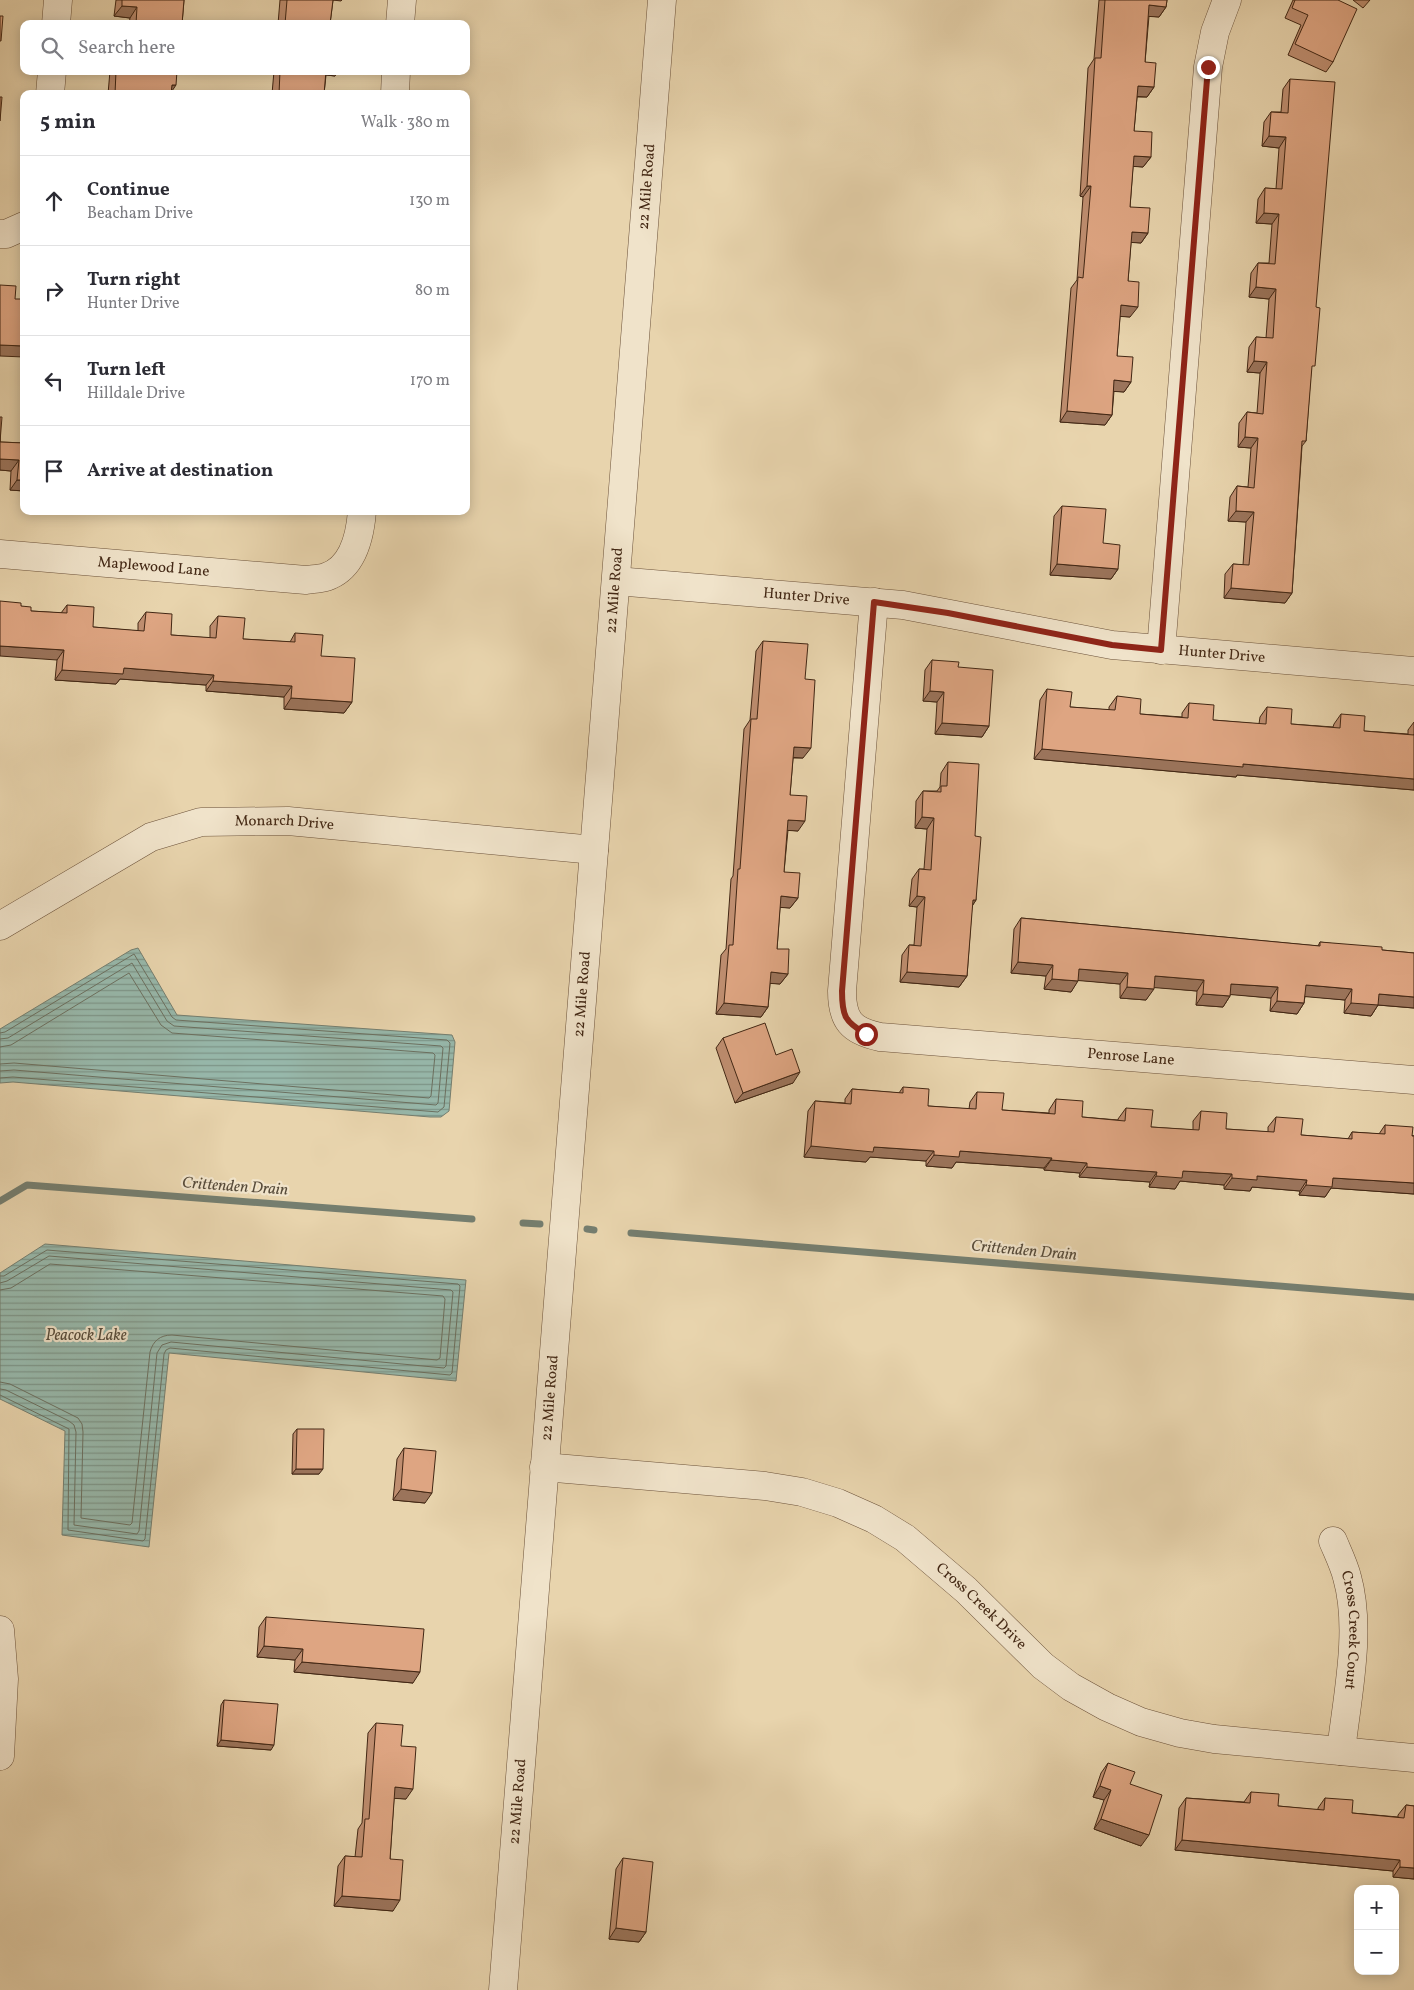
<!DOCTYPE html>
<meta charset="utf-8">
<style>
:root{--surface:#fff;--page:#f7f7f7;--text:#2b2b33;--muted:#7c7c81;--line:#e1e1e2}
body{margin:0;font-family:Vollkorn,serif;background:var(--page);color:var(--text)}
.controls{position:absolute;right:15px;bottom:15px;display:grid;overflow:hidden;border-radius:10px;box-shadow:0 2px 12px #0003}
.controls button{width:45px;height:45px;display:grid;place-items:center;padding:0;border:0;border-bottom:1px solid var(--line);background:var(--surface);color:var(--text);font:25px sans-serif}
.stop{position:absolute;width:15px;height:15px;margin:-11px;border:4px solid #8f2418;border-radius:50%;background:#fff}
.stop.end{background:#8f2418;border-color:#fff;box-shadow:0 1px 5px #0008}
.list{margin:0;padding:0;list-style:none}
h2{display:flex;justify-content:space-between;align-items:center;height:65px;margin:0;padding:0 20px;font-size:21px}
h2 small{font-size:16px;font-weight:400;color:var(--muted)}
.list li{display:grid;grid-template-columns:32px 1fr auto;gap:15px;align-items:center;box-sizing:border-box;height:90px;padding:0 20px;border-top:1px solid var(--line)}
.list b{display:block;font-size:19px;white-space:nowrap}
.list p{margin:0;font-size:16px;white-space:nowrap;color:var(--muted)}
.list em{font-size:16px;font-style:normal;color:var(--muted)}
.icon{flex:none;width:28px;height:28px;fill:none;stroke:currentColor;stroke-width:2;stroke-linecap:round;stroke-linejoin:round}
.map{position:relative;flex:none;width:1414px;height:1990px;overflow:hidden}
.search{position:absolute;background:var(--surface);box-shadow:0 2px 12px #0003;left:20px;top:20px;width:450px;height:55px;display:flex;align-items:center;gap:12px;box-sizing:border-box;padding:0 18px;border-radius:10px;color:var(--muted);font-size:19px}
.panel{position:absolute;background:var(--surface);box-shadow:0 2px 12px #0003;left:20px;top:90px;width:450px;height:425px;border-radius:10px}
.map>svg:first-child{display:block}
</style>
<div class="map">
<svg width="1414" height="1990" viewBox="0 0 1414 1990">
<defs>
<pattern id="water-rules" width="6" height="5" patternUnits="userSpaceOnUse" patternTransform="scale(1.25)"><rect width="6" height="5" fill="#97b8ab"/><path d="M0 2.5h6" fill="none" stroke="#7d968a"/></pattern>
</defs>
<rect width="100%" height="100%" fill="#e8d4ad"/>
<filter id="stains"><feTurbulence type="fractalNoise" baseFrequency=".004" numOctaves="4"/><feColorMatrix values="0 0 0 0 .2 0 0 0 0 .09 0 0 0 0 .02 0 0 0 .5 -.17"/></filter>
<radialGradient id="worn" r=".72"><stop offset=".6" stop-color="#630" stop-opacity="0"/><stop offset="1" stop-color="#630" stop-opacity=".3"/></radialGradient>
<g fill="url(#water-rules)" stroke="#757e6f">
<polygon points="138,948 177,1015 452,1035 455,1042 449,1111 441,1117 430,1117 13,1082 0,1083 0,1029 131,950"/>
<polygon points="45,1244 466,1280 456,1381 169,1353 149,1547 62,1535 65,1431 0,1399 0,1273"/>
</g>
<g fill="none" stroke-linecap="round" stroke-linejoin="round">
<g stroke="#6c7060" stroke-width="1">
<polyline points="0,1033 5,1032 134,954 172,1017 176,1020 447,1040 450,1043 444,1107 438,1112 13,1077 0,1078"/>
<polyline points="0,1039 8,1038 132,963 167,1021 174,1026 441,1046 443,1048 438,1103 436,1105 14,1070 0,1071"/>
<polyline points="0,1047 11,1045 129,973 161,1025 172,1033 433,1053 435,1055 431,1096 429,1098 14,1063 0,1064"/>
<polyline points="0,1276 4,1276 47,1250 458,1284 460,1286 452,1373 450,1375 170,1348 166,1350 164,1354 145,1539 143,1541 68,1530 69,1429 0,1395"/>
<polyline points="0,1283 7,1281 49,1256 451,1290 453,1292 446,1366 444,1368 171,1342 162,1345 157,1353 139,1531 137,1534 74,1525 76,1432 74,1425 69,1421 6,1390 0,1389"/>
<path d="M0 1290 11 1288 50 1264 443 1296 445 1299 440 1358 437 1360 172 1335C160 1335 153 1341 150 1352L132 1523 130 1525 81 1518 83 1432 82 1424 78 1418 10 1384 0 1382"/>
</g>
<g stroke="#757e6f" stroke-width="7">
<polyline points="0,1201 27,1185 472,1219"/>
<polyline points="523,1223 540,1224"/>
<polyline points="587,1229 594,1230"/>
<polyline points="631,1233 1414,1297"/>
</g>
<g stroke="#6c523a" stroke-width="29">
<g id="minor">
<polyline points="56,24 58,0"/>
<polyline points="400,24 402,0"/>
<polyline points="50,94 52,71"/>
<polyline points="395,94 396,71"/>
<polyline points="0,234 6,234 24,226"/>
<path id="s1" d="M0 554 306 580C312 579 320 579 326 577 353 568 360 537 362 511"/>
<path id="s2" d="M616 581 903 605 1112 645 1414 671"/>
<path id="s3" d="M874 602 842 991C842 1020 851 1031 880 1037L1414 1080"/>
<polyline points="1161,650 1208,67 1215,32 1227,0"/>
<path id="s4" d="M0 926 151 837 201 822 288 821 594 850"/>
<path id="s5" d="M544 1467 765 1486 802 1492 838 1503 874 1519 905 1538 966 1590 1043 1666 1071 1687 1107 1707 1141 1722 1180 1733 1214 1739 1414 1758"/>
<path id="s6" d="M1333 1541C1338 1553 1344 1565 1347 1577 1362 1630 1347 1697 1341 1751"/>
<polyline points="0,1630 4,1679 0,1756"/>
<path id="s7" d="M503 1990 662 0"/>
</g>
</g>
<use href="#minor" stroke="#f0e3ca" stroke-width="28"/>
</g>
<g fill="#bf8e70" stroke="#422714">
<polygon points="116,0 184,0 182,24 129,24 130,18 114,16"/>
<polygon points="280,0 342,0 341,1 333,0 330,24 278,24"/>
<polygon points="1099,0 1167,0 1166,7 1159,17 1149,16 1145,62 1154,87 1147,97 1137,97 1134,131 1151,157 1143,167 1133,166 1130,207 1148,233 1141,243 1131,242 1128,281 1130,317 1120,316 1117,356 1131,382 1124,392 1114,391 1112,415 1105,425 1060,422 1071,288 1077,280 1083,197 1080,196 1088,68 1094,59"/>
<polygon points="1293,0 1338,0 1333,62 1326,72 1288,55 1301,25 1285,18"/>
<polygon points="1353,0 1370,0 1363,8"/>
<polygon points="110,71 177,71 171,94 108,94"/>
<polygon points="274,71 338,71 335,76 326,75 324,94 272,94"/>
<polygon points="1290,79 1311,371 1306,441 1302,446 1292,593 1285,603 1224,598 1225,574 1233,564 1243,565 1246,522 1228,521 1230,497 1237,486 1248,487 1251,448 1238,447 1239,423 1247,412 1257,413 1260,373 1247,372 1249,347 1256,337 1266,338 1269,299 1249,297 1251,273 1258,263 1269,263 1272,224 1256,223 1258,199 1265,188 1276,189 1279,148 1262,146 1264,122 1271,112 1281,112 1283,89"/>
<polygon points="0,417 0,442 24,443 24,491 10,490 11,471 0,470"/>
<polygon points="1062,506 1103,543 1118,569 1111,579 1050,575 1054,516"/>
<polygon points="67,605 93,627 138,631 138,623 146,612 171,635 210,638 210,626 218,616 243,639 290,642 295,633 321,656 352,702 344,713 284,709 284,697 206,691 206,685 120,679 116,684 55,680 57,660 21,606 31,611 61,613"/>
<polygon points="763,641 805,679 803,758 793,758 790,795 798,831 788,830 784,872 798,898 790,908 780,907 777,949 788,974 780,984 770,983 768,1007 761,1017 716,1014 721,955 726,949 731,879 733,876 744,729 750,720 756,651"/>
<polygon points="932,660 958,667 989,726 982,737 935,734 937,702 923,701 925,670"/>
<polygon points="1047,689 1070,707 1109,710 1109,707 1117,696 1140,714 1182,717 1182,713 1189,703 1213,720 1259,724 1260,717 1267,707 1291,724 1333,727 1334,724 1341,714 1364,731 1408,734 1408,730 1414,722 1414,790 1237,775 1236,777 1034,759 1040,700"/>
<polygon points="948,762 975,836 976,900 972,906 967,976 959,987 900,982 902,955 909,945 914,945 917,907 909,906 912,879 919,869 924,869 927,829 915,828 916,801 923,791 937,791 940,787 941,773"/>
<polygon points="1021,918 1318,946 1320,942 1382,950 1414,953 1414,1008 1378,1005 1371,1016 1344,1013 1345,1000 1305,996 1304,1003 1297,1014 1270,1011 1271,998 1230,994 1230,996 1223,1007 1196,1005 1197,991 1154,987 1146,1000 1120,998 1120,984 1078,980 1071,992 1044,989 1046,976 1011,973 1014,929"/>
<polygon points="723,1038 776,1055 793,1083 735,1103 716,1048"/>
<polygon points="903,1087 928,1106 969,1109 970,1102 977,1092 1002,1110 1049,1113 1049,1110 1056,1099 1082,1117 1118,1120 1118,1119 1126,1108 1151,1127 1193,1130 1193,1121 1201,1111 1226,1129 1268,1132 1268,1127 1276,1117 1301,1135 1348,1139 1352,1132 1379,1134 1385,1125 1414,1136 1414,1194 1331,1188 1325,1197 1299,1195 1300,1191 1252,1187 1250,1191 1224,1189 1224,1185 1180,1181 1175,1189 1149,1187 1150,1182 1079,1177 1080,1173 1044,1170 1044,1168 956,1162 952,1168 926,1166 926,1161 870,1157 866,1162 804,1157 808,1111 815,1101 845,1103 845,1099 852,1089 899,1093"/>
<polygon points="297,1429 319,1474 292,1474 293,1434"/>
<polygon points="404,1448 425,1503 393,1500 397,1459"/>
<polygon points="266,1617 413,1683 294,1672 295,1660 257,1657 259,1627"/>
<polygon points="224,1700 271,1750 217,1746 221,1705"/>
<polygon points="376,1723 401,1746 406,1799 394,1798 390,1859 393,1911 334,1906 338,1866 345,1856 355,1857 358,1829 362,1823 368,1733"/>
<polygon points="1108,1763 1130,1784 1141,1846 1094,1829 1104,1800 1093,1797 1101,1773"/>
<polygon points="1251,1792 1278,1806 1318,1810 1318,1808 1325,1798 1352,1813 1398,1817 1398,1815 1406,1805 1414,1806 1414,1879 1393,1877 1393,1871 1175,1850 1179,1808 1186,1798 1244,1802"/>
<polygon points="623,1858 646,1932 639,1942 609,1939 616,1869"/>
</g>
<g fill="#9b745b" stroke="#422714">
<polygon points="1149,5 1166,7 1159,17 1142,16"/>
<polygon points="122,6 137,7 130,18 114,16"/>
<polygon points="322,71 338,71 335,76 320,74"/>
<polygon points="172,85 176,85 170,94"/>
<polygon points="1138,86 1154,87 1147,97 1130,96"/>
<polygon points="1269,136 1286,137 1279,148 1262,146"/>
<polygon points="1134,156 1151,157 1143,167 1127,166"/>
<polygon points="1087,186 1091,186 1083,197 1080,196"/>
<polygon points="1264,213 1279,214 1272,224 1256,223"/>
<polygon points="1132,232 1148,233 1141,243 1124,242"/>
<polygon points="1256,287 1276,289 1269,299 1249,297"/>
<polygon points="1121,305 1138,307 1130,317 1114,316"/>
<polygon points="0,345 24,346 24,357 0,356"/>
<polygon points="1254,361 1267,362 1260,373 1247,372"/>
<polygon points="1114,380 1131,382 1124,392 1107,391"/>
<polygon points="1067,411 1112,415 1105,425 1060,422"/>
<polygon points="1245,437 1258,438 1251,448 1238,447"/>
<polygon points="0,459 19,460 11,471 0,470"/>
<polygon points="17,480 24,480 24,491 10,490"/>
<polygon points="1236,511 1254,512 1246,522 1228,521"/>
<polygon points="1057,564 1118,569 1111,579 1050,575"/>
<polygon points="1231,588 1292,593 1285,603 1224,598"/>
<polygon points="0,646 64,650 57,660 0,656"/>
<polygon points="124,668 214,675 206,685 120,679 116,684 55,680 62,670"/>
<polygon points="213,681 292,686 284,697 206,691"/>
<polygon points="930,691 944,692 937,702 923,701"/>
<polygon points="291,698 352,702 344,713 284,709"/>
<polygon points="942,723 989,726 982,737 935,734"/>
<polygon points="794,747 811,748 803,758 787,757"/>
<polygon points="1042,749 1243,764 1414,779 1414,790 1237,775 1236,777 1034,759"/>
<polygon points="922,817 934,818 927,829 915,828"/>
<polygon points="788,820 805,821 798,831 781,830"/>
<polygon points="781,896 798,898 790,908 774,907"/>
<polygon points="917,896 925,897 917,907 909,906"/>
<polygon points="973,900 976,900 969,911"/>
<polygon points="1018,962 1053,965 1046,976 1011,973"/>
<polygon points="1079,969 1128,973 1120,984 1072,980"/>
<polygon points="771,972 788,974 780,984 764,983"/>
<polygon points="907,972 967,976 959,987 900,982"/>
<polygon points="1155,976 1204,980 1197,991 1147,987"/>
<polygon points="1052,979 1078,981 1071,992 1044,989"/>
<polygon points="1231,984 1278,987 1271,998 1224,994"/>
<polygon points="1306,985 1352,989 1345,1000 1298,996"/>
<polygon points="1127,987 1154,989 1146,1000 1120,998"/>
<polygon points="1203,994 1230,996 1223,1007 1196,1005"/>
<polygon points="1379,994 1414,997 1414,1008 1378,1005 1371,1016 1344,1013 1351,1003"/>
<polygon points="1277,1001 1304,1003 1297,1014 1270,1011"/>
<polygon points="724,1003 768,1007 761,1017 716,1014"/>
<polygon points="800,1072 793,1083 735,1103 743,1093"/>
<polygon points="811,1146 874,1147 934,1151 926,1161 870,1157 866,1162 804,1157"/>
<polygon points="960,1151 1052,1158 1044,1168 956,1162 952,1168 926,1166 934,1155"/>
<polygon points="1051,1160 1087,1163 1080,1173 1044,1170"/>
<polygon points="1087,1167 1157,1172 1150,1182 1079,1177"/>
<polygon points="1183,1171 1232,1174 1224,1185 1180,1181 1175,1189 1149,1187 1156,1176"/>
<polygon points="1257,1176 1307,1180 1300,1191 1252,1187 1250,1191 1224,1189 1232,1178"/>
<polygon points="1333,1178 1414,1183 1414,1194 1331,1188 1325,1197 1299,1195 1306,1185"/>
<polygon points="296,1469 323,1469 319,1474 292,1474"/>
<polygon points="401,1489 432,1493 425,1503 393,1500"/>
<polygon points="264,1646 303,1649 295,1660 257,1657"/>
<polygon points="302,1662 420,1672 413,1683 294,1672"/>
<polygon points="221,1740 274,1745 271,1750 217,1746"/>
<polygon points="1100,1786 1111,1790 1104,1800 1093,1797"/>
<polygon points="395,1787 413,1789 406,1799 388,1798"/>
<polygon points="1101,1819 1149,1835 1141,1846 1094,1829"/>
<polygon points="1182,1840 1400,1860 1393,1871 1175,1850"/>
<polygon points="1400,1867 1414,1868 1414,1879 1393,1877"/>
<polygon points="342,1896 400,1900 393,1911 334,1906"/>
<polygon points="616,1928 646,1932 639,1942 609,1939"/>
</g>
<g fill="#dea582" stroke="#422714">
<polygon points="122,0 184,0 182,24 136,24 137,7 122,6"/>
<polygon points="287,0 333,0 330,24 285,24"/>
<polygon points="1105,0 1167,0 1166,7 1149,5 1145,62 1156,63 1154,87 1138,86 1134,131 1152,132 1151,157 1134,156 1130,207 1150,208 1148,233 1132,232 1128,281 1139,282 1138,307 1121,305 1117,356 1133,357 1131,382 1114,380 1112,415 1067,411 1078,277 1083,278 1091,186 1087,186 1095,58 1101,58"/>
<polygon points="1295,0 1338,0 1357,9 1333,62 1295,44 1308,15 1292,8"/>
<polygon points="0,16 3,16 1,41 0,41"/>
<polygon points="116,71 177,71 176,85 172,85 171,94 115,94"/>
<polygon points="280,71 326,71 324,94 279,94"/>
<polygon points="1290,79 1335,82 1316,307 1320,308 1315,366 1312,366 1306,441 1302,441 1292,593 1231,588 1233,564 1249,565 1254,512 1236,511 1237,486 1254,488 1258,438 1245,437 1247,412 1263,414 1267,362 1254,361 1256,337 1273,338 1276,289 1256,287 1258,263 1275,264 1279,214 1264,213 1265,188 1282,189 1286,137 1269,136 1271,112 1288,113"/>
<polygon points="0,97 2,97 0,121"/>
<polygon points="0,285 16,286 15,299 24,299 24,346 0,345"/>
<polygon points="0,417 2,417 0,442 24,443 24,480 17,480 19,460 0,459"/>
<polygon points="1062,506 1106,509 1103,543 1120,545 1118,569 1057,564"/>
<polygon points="0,601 21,603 21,606 31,607 31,611 67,613 67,605 94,607 93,627 144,631 146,612 172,614 171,635 216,638 218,616 245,618 243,639 295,642 295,633 323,635 321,656 355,658 352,702 291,698 292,686 213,681 214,675 124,668 123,674 62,670 64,650 0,646"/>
<polygon points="763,641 808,644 805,679 815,680 811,748 794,747 790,795 807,796 805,821 788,820 784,872 800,873 798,898 781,896 777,949 789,949 788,974 771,972 768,1007 724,1003 729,945 733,945 738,869 740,869 751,719 757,719"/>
<polygon points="932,660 959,662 958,667 993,670 989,726 942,723 944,692 930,691"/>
<polygon points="1047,689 1072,692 1070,707 1115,710 1117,696 1141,699 1140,714 1188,718 1189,703 1214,705 1213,720 1266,724 1267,707 1292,709 1291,724 1340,728 1341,714 1365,716 1364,731 1414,735 1414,734 1414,779 1243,764 1243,767 1042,749"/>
<polygon points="948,762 979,764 975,836 981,837 976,900 973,900 967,976 907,972 909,945 921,946 925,897 917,896 919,869 931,870 934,818 922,817 923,791 941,792 941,786 947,786"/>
<polygon points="1021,918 1320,946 1320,942 1382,947 1382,950 1414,953 1414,997 1379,994 1378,1005 1351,1003 1352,989 1306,985 1304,1003 1277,1001 1278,987 1231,984 1230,996 1203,994 1204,980 1155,976 1154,989 1127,987 1128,973 1079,969 1078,981 1052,979 1053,965 1018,962"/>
<polygon points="765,1023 776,1055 792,1049 800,1072 743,1093 723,1038"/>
<polygon points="903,1087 929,1089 928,1106 976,1109 977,1092 1004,1093 1002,1110 1055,1114 1056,1099 1083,1101 1082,1117 1125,1121 1126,1108 1153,1110 1151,1127 1199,1130 1201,1111 1227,1113 1226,1129 1274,1132 1276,1117 1303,1119 1301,1135 1352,1139 1352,1132 1385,1134 1385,1125 1413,1127 1412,1136 1414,1136 1414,1183 1333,1178 1332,1187 1306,1185 1307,1180 1257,1176 1257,1180 1232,1178 1232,1174 1183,1171 1182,1178 1156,1176 1157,1172 1087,1167 1087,1163 1051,1160 1052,1158 960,1151 959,1157 934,1155 934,1151 874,1147 873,1152 811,1146 815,1101 851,1104 852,1089 903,1093"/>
<polygon points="297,1429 324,1429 323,1469 296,1469"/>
<polygon points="404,1448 436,1451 432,1493 401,1489"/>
<polygon points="266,1617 424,1629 420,1672 302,1662 303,1649 264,1646"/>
<polygon points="224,1700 278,1704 274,1745 221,1740"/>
<polygon points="376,1723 403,1725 401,1746 416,1747 413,1789 395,1787 390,1859 403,1860 400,1900 342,1896 345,1856 362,1857 365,1819 369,1819"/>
<polygon points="1108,1763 1135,1772 1130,1784 1162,1795 1149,1835 1101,1819 1111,1790 1100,1786"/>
<polygon points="1251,1792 1279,1794 1278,1806 1324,1810 1325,1798 1353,1800 1352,1813 1404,1818 1406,1805 1414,1806 1414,1868 1400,1867 1400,1860 1182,1840 1186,1798 1250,1803"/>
<polygon points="623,1858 653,1862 646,1932 616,1928"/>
</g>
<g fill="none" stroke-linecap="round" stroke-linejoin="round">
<path stroke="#8f2418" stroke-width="6" d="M866 1034C845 1022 842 1016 842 991L874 602 948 613 1112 645 1161 650 1208 67"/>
</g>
<g text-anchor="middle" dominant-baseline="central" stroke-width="4.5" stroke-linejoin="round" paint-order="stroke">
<g font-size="15" fill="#422714" stroke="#f0e3ca">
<text stroke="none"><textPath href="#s7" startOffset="1809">22 Mile Road</textPath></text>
<text stroke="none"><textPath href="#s1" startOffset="154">Maplewood Lane</textPath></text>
<text stroke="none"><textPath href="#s7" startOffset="1404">22 Mile Road</textPath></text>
<text stroke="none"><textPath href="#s2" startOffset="191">Hunter Drive</textPath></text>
<text stroke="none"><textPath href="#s2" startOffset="611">Hunter Drive</textPath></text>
<text stroke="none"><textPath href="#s4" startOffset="311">Monarch Drive</textPath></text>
<text stroke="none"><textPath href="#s7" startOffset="999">22 Mile Road</textPath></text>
<text stroke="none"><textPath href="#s3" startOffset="709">Penrose Lane</textPath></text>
<text stroke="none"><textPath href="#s7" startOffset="594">22 Mile Road</textPath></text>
<text stroke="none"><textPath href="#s5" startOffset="475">Cross Creek Drive</textPath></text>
<text stroke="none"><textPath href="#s6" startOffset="92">Cross Creek Court</textPath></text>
<text stroke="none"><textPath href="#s7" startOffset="189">22 Mile Road</textPath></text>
</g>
<g font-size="16" font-style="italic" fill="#574b3a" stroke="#f0e3ca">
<text transform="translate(235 1187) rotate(4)">Crittenden Drain</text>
<text transform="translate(1024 1251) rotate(5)">Crittenden Drain</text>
<text x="86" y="1336">Peacock Lake</text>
</g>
</g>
<rect width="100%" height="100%" filter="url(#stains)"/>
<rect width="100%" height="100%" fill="url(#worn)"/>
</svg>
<div class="controls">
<button>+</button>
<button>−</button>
</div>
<div class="stop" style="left:866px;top:1034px"></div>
<div class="stop end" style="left:1208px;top:67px"></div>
<div class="search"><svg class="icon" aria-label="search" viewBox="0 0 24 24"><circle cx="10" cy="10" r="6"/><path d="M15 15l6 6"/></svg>Search here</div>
<section class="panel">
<h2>5 min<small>Walk · 380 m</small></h2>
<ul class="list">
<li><svg class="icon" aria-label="ahead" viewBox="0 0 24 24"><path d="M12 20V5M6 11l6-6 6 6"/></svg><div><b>Continue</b><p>Beacham Drive</p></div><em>130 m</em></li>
<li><svg class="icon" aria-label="right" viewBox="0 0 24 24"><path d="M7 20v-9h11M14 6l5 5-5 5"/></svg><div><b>Turn right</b><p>Hunter Drive</p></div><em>80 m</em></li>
<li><svg class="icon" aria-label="left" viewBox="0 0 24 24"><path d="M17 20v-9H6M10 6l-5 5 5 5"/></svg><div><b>Turn left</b><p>Hilldale Drive</p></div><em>170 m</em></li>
<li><svg class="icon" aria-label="arrive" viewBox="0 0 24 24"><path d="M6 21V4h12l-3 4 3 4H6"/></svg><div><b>Arrive at destination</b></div></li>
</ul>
</section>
</div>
